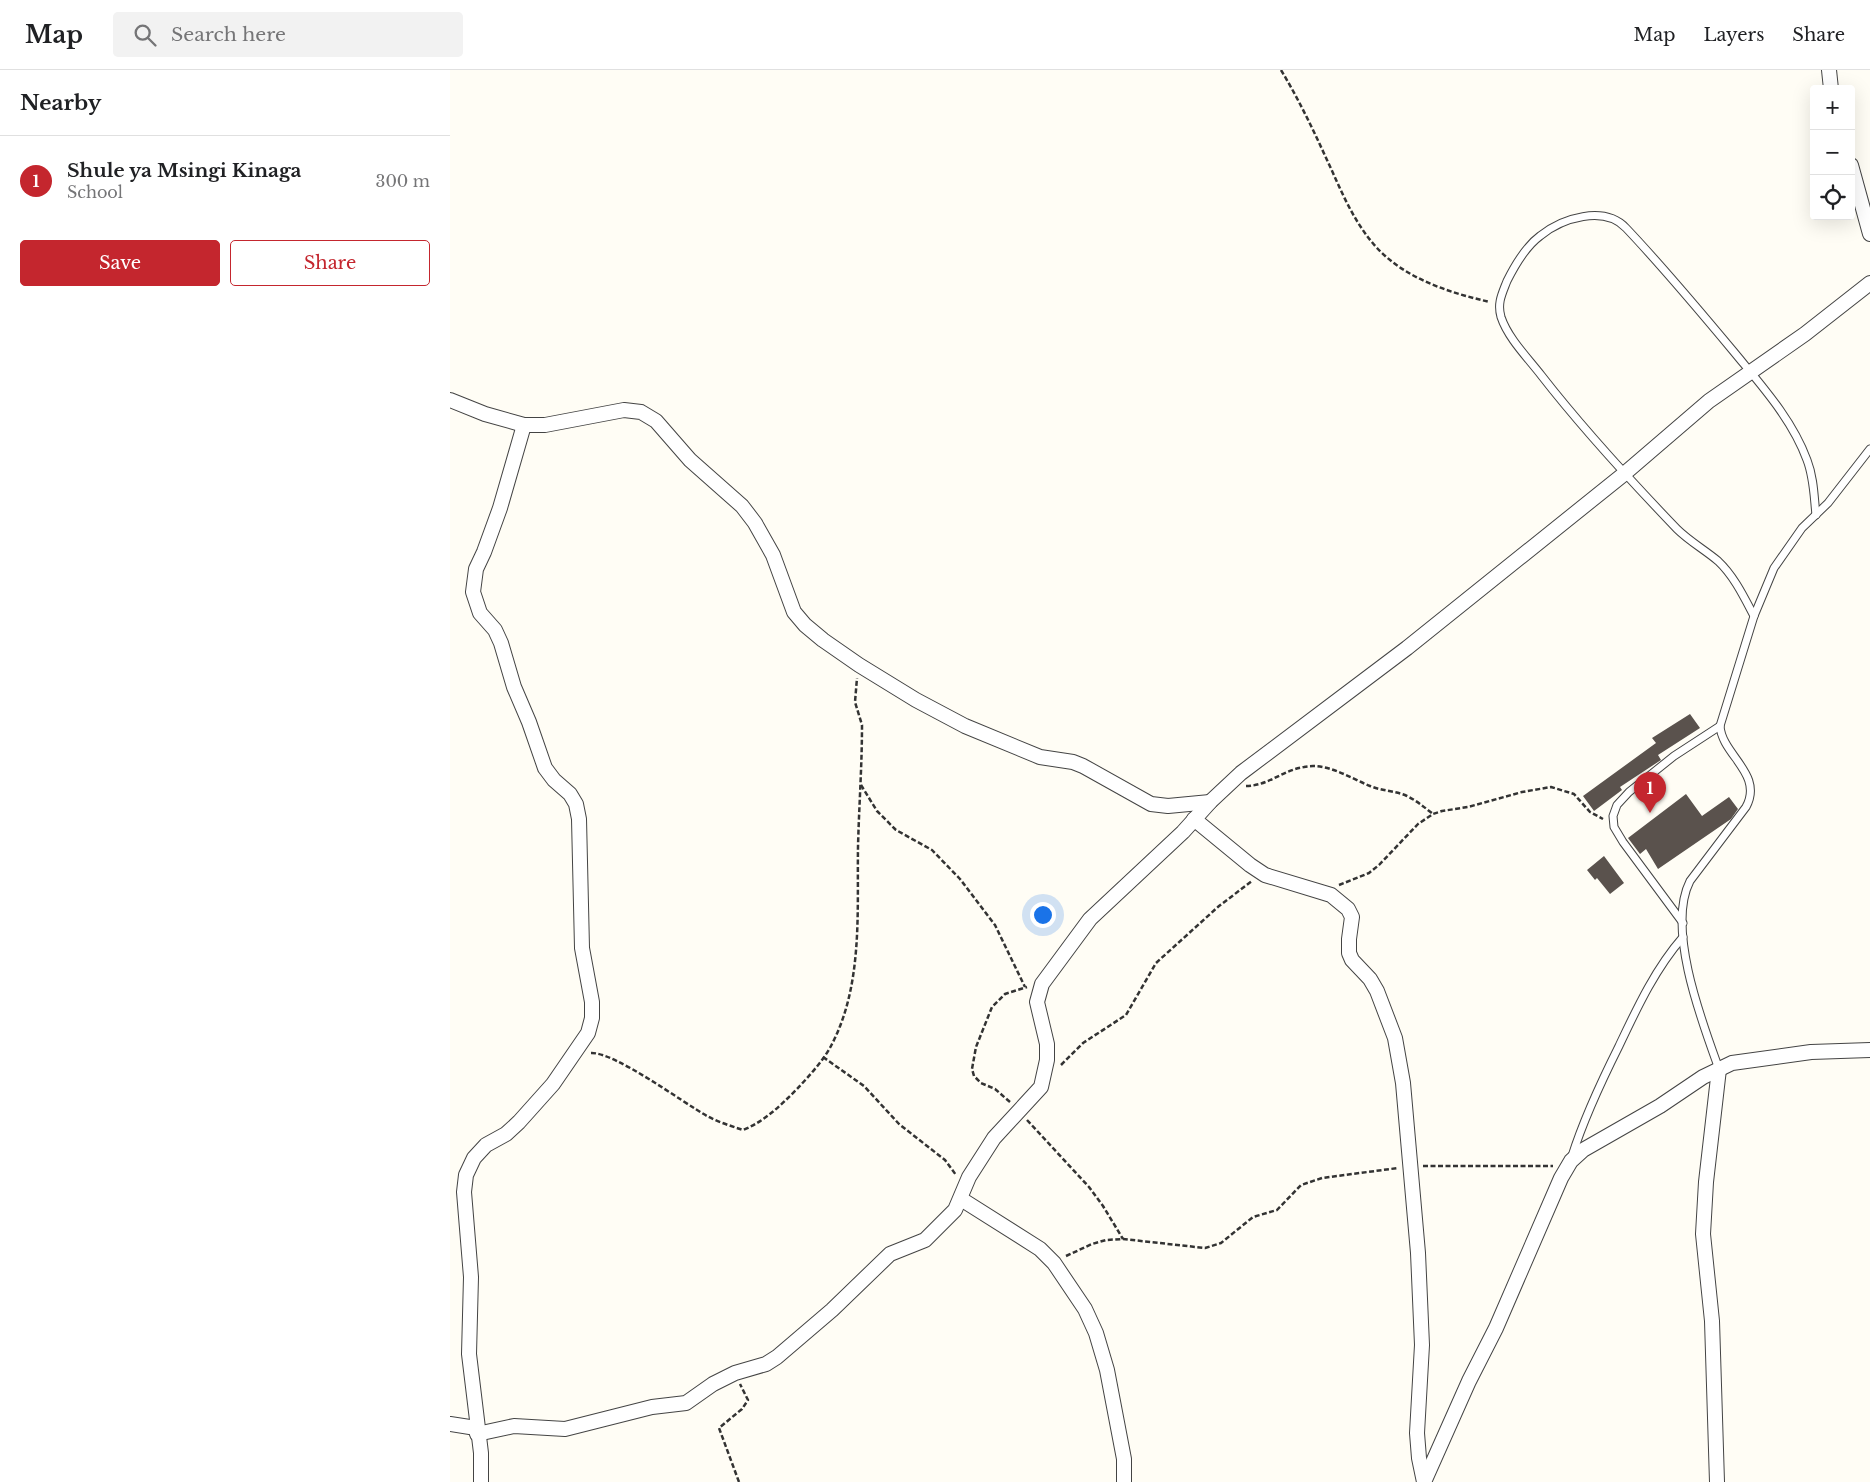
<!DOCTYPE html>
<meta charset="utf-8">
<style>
:root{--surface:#fff;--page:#f2f2f2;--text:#202124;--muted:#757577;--line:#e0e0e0;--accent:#c4262e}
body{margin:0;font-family:"Libre Baskerville",serif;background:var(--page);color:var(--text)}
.controls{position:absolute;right:15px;top:15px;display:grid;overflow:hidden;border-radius:5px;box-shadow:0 5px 20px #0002}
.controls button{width:45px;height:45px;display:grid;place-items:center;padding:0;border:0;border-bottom:1px solid var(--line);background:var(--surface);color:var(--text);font:25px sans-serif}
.you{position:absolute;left:592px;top:844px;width:18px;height:18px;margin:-12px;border:4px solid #fff;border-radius:50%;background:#1a73e8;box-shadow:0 0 0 8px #1a73e833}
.badge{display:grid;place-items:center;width:32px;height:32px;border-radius:50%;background:var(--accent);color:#fff;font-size:16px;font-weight:700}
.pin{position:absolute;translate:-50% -41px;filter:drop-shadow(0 1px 2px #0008)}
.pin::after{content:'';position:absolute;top:26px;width:18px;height:15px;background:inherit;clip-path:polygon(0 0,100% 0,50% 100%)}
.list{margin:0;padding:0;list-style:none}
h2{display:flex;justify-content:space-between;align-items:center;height:65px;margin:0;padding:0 20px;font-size:21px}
h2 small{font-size:16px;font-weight:400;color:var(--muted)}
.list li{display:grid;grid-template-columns:32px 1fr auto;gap:15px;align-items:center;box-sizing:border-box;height:90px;padding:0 20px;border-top:1px solid var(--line)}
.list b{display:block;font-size:19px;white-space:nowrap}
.list p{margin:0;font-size:16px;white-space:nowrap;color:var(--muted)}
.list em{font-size:16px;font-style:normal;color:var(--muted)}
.actions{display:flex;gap:10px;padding:15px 20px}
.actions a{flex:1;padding:11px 0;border:1px solid var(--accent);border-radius:5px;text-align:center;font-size:18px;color:var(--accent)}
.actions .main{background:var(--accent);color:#fff}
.icon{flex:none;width:28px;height:28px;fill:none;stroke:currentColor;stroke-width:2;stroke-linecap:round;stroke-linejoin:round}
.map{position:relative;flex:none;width:1420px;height:1412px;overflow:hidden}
header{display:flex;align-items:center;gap:30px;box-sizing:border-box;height:70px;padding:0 25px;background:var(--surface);border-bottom:1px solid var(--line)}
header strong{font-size:24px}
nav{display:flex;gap:28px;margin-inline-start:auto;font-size:18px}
.search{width:350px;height:45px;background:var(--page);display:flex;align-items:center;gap:12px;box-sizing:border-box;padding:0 18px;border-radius:5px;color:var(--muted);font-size:19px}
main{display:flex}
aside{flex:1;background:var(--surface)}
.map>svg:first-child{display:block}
</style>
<header>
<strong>Map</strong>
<div class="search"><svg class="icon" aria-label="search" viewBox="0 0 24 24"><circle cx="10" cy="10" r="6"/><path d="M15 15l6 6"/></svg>Search here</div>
<nav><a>Map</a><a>Layers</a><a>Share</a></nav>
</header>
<main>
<aside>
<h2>Nearby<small></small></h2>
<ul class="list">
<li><span class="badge">1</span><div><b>Shule ya Msingi Kinaga</b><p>School</p></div><em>300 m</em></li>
</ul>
<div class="actions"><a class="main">Save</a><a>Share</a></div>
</aside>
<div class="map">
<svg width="1420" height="1412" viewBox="0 0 1420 1412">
<rect width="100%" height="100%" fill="#fffdf5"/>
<g fill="#5a524d">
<polygon points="1240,644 1250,658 1208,685 1211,690 1170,717 1172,720 1144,741 1133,726 1206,673 1202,668"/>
<polygon points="1236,724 1252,746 1279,727 1288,739 1281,749 1208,799 1196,779 1190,784 1178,768"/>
<polygon points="1154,786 1174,813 1160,824 1147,808 1145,810 1137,800"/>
</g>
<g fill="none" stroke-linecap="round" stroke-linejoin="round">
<g stroke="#444" stroke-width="9">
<g id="service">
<path d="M1304 546C1294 527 1284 506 1268 491 1255 480 1239 471 1227 459 1180 410 1133 359 1091 305 1077 287 1058 268 1051 247 1047 233 1052 224 1057 211 1065 195 1075 177 1090 166 1112 148 1154 135 1176 158 1214 198 1249 240 1284 282 1311 315 1342 349 1357 390 1364 408 1364 427 1366 445"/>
<polyline points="1233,853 1173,772 1164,757 1163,746 1167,735 1179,722 1224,686 1270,656"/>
<path d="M1269 999C1252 952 1216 858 1240 811L1296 737C1314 704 1272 685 1270 656L1304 546 1324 498 1352 458 1378 433 1420 379"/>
<path d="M1122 1086C1134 1048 1151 1012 1169 976 1187 938 1205 899 1233 867"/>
</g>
</g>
<g stroke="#444" stroke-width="16">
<g id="minor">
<polyline points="1379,0 1381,19"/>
<polyline points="1401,95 1420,164"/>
<polyline points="0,330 35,344 74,355 95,355 174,340 191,342 206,351 240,390 292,436 305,453 323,485 344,542 355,555 373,570 409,595 466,630 515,656 590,687 623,692 633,696 701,734 718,736 760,732"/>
<polyline points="744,749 800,795 815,805 881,825 898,839 902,847 899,869 899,883 902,890 920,909 927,921 945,968 953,1013 968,1183 972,1275 967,1363 969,1388 974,1412"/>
<polyline points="511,1129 590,1179 604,1193 635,1239 646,1263 657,1300 674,1389 674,1412"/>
<polyline points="0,1354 26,1358"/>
<polyline points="27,1364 64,1356 115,1359 202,1337 236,1333 263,1314 285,1303 316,1294 327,1287 382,1240 440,1184 475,1170 505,1140 519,1107 544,1068 591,1017 597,990 597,974 587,932 592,914 640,849 733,762 760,732 791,703 957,578 1174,404 1259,331 1355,264 1420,213"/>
<polyline points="31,1412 31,1383 19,1284 21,1207 14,1122 16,1105 24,1088 36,1075 56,1064 69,1052 103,1014 138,963 142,948 142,932 132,878 129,749 126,734 120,724 104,710 95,698 79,652 64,617 51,573 45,560 30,543 23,522 26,499 34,482 50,438 74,355"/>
<polyline points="974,1412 1019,1311 1046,1258 1111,1108 1121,1091 1133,1080 1210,1036 1253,1007 1282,993 1361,982 1420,980"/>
<polyline points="1267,1412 1262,1251 1253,1164 1256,1112 1269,999"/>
</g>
</g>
<g stroke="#333" stroke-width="2.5" stroke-dasharray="5 2.5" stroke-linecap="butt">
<path d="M831 0C851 33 867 68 883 103 895 130 907 156 927 178 956 209 1000 223 1040 232"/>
<polyline points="411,715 427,741 446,760 482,780 510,809 545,855 575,917"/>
<path d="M796 716C818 716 833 700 854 697 877 692 900 708 920 716 932 721 946 721 957 726 967 731 974 737 983 744"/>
<polyline points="889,815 919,803 929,795 968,754 983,744 992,741 1018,737 1072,722 1101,717 1124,724 1140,742 1153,749"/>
<path d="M141 983C165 982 232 1032 257 1046 268 1052 281 1056 293 1060 315 1051 330 1036 347 1019 359 1006 374 990 382 974 413 914 407 842 408 777 409 736 412 696 412 655L405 632 407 608"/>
<polyline points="373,987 414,1016 449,1054 495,1090 506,1105"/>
<polyline points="611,995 633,973 676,945 706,893 769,836 802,811"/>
<polyline points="560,1032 545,1019 531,1013 524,1006 522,999 526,977 542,937 555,924 577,917"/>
<polyline points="577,1050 639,1117 653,1136 673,1169"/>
<polyline points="973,1096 1103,1096"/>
<polyline points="616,1186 642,1174 656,1170 673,1169 755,1178 771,1173 803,1147 827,1140 851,1115 872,1108 948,1098"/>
<polyline points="289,1412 269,1358 292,1339 298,1330 290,1314"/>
</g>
<use href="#service" stroke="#fff" stroke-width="7"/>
<use href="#minor" stroke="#fff" stroke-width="14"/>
</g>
</svg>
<div class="controls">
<button>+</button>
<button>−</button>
<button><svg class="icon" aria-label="locate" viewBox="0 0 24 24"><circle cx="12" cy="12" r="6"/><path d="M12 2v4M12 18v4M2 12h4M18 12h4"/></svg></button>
</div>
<div class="you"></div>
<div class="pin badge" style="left:1200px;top:743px">1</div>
</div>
</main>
